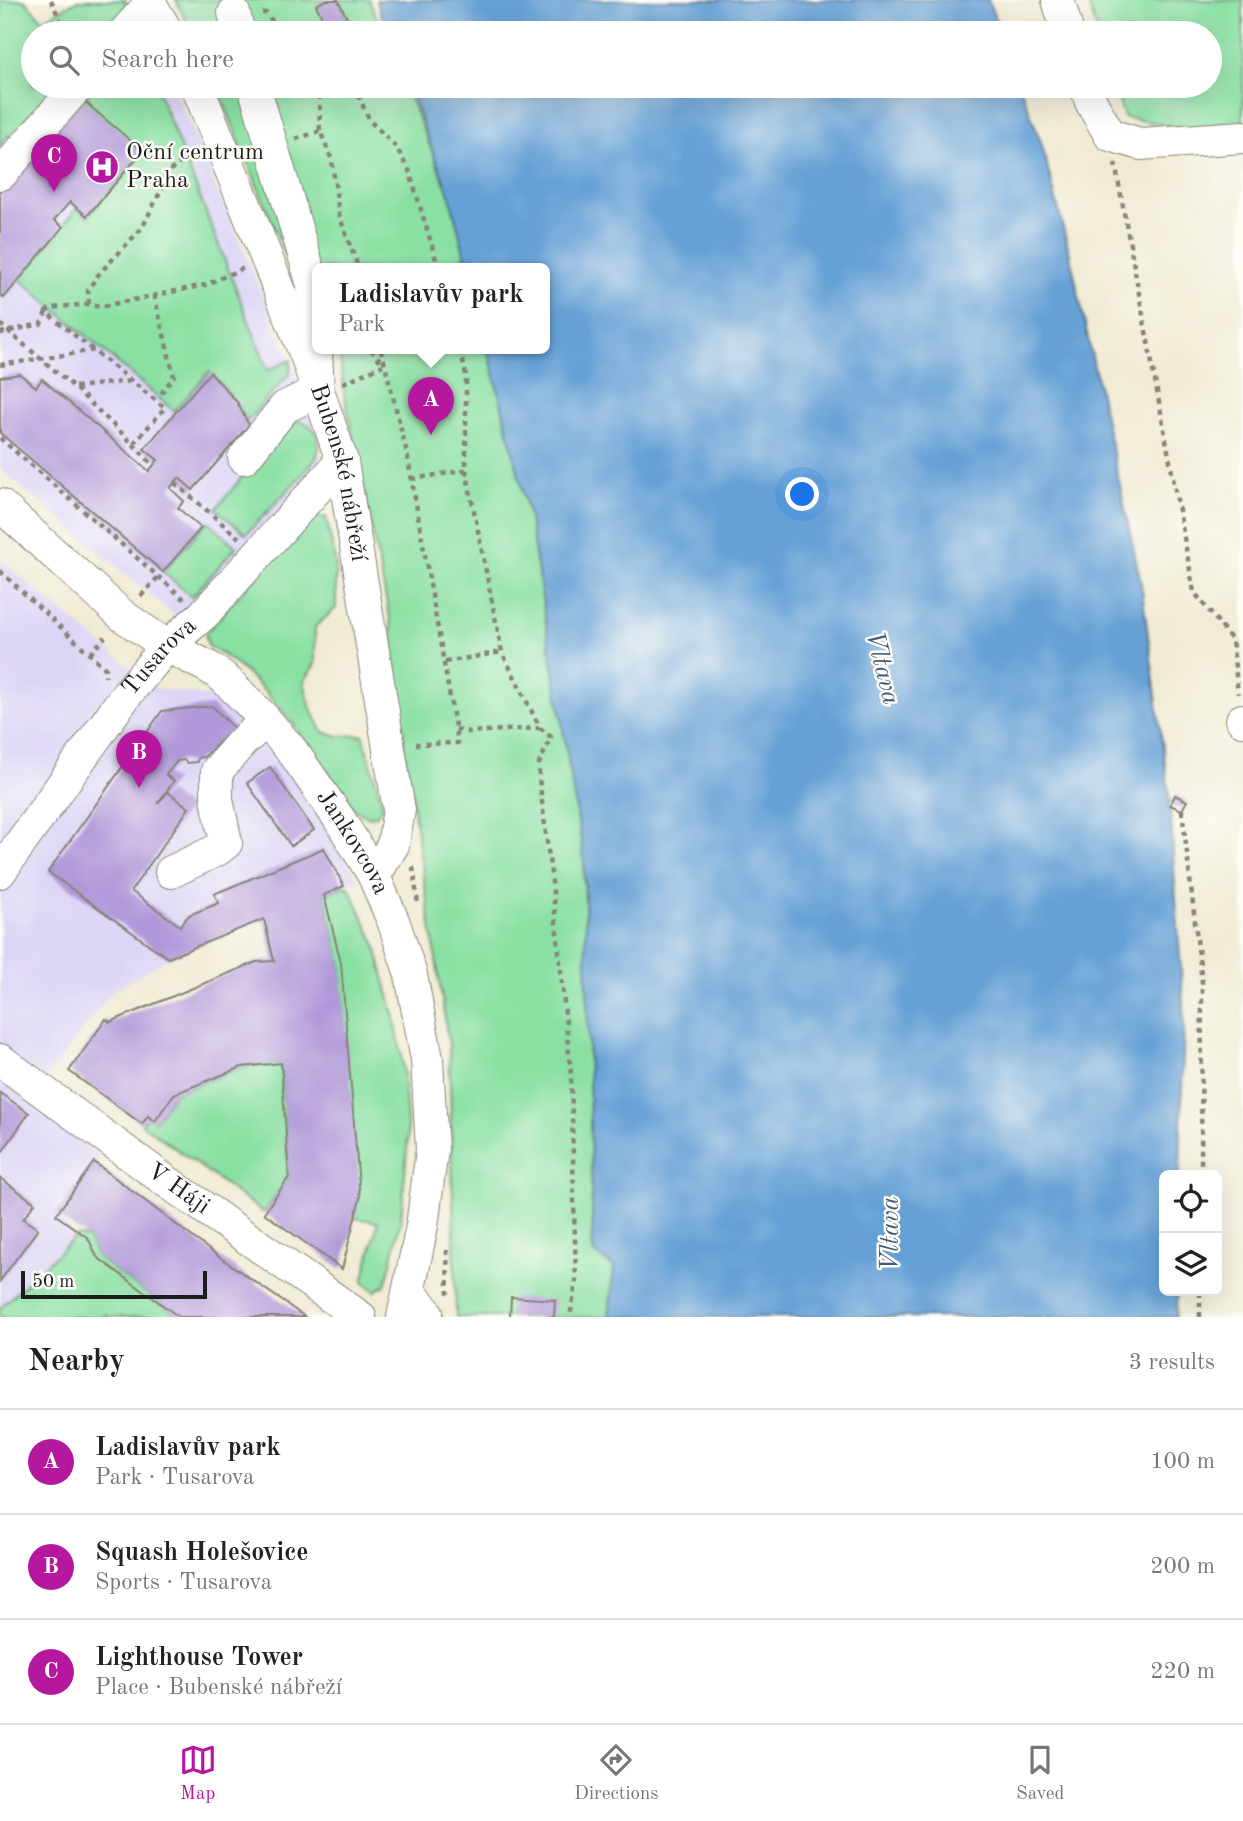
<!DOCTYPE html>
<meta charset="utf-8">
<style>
:root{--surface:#fff;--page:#f2f2f2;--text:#222;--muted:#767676;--line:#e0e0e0;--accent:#b5179e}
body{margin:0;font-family:"Old Standard TT",serif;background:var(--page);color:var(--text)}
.controls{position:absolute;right:21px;bottom:21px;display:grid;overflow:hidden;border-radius:10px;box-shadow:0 7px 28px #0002}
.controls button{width:63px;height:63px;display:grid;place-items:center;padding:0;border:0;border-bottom:2px solid var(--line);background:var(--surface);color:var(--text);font:35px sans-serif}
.scale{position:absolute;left:21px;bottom:18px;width:186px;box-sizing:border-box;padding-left:7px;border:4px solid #1c1c1c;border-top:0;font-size:19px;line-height:24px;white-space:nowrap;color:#1c1c1c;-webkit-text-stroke:5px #fdfcf7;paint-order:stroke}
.you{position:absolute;left:803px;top:495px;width:24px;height:24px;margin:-18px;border:5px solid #fff;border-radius:50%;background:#1a73e8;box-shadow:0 0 0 10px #1a73e833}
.badge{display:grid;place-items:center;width:46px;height:46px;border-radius:50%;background:var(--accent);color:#fff;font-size:23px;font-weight:700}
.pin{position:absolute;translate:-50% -58px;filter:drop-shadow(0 2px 4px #0008)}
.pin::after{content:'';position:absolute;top:37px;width:24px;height:21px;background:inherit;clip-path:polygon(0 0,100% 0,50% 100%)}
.popup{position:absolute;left:312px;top:263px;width:238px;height:91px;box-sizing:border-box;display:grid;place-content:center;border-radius:10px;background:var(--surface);filter:drop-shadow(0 2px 5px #0005);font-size:23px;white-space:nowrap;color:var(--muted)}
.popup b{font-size:26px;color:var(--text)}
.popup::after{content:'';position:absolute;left:50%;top:100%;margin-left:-14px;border:14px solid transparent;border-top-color:var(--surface)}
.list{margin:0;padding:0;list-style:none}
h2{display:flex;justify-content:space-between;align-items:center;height:91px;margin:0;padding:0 28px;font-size:30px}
h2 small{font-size:23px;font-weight:400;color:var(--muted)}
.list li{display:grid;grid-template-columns:46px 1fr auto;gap:21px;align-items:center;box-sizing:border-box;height:105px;padding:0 28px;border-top:2px solid var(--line)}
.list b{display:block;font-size:26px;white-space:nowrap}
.list p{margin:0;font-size:23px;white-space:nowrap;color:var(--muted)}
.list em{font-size:23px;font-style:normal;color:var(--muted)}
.icon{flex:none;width:38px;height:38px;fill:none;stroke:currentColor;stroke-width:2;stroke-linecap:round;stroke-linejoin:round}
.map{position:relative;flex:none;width:1243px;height:1317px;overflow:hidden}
.search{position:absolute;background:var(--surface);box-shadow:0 7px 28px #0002;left:21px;right:21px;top:21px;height:77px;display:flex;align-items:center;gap:18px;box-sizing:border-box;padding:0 24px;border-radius:38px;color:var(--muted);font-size:26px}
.sheet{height:406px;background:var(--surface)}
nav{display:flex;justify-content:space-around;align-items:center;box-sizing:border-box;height:98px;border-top:2px solid var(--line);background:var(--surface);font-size:19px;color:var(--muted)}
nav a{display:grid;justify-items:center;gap:4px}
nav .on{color:var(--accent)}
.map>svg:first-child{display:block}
</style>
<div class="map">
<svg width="1243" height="1317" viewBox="0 0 1243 1317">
<rect width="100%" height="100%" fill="#fdfcf7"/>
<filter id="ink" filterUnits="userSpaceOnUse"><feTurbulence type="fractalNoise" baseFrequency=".0143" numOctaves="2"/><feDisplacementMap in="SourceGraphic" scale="14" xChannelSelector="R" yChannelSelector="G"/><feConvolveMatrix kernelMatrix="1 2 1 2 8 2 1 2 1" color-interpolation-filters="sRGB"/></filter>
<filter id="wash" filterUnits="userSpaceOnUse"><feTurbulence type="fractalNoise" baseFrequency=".00686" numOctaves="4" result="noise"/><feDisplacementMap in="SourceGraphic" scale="28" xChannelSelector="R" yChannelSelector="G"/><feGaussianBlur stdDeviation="1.57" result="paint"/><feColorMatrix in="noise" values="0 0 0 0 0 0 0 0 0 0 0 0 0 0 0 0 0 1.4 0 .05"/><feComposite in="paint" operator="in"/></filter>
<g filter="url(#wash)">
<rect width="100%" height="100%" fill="#f0ebd3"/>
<g fill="#ddd5f6">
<polygon points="42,86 173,86 312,412 322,464 178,618 0,469 0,136"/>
<polygon points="0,560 155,688 219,699 235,710 297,780 358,879 168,958 113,991 28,1102 99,1156 56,1214 76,1236 0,1308"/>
</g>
<g fill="#8ae0a3" stroke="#537e60" stroke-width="2">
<path d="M1 0H24L43 20 78 0H126C126 13 114 23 106 33H33V86H62L16 140 9 135 0 146Z"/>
<polygon points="176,0 326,0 348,20 338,0 369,0 383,33 192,33"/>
<polygon points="1087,0 1243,0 1243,122 1184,129 1124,117 1114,86 1210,86 1210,33 1098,33"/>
<path d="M95 86H156L268 370 291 360 290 373 247 421C236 401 225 387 209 372L174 411 20 279 77 208 88 217 142 152 84 101Z"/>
<polygon points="217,86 245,86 298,253 300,303 294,287 297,284"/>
<polygon points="248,86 405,86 450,196 468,269 317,269"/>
<polygon points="339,349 488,349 529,517 584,859 593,1251 614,1267 609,1317 456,1317 449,1045 406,760 390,618 344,392"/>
<path d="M301 421C316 427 322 439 317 456 313 466 258 521 246 534L216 509 282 428 291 423Z"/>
<path d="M311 517H326L336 565V608L315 627V664L304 682 311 709 323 732 338 736 363 735 383 807 376 815 368 817 355 810C317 758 267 676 208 646L205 634 296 530Z"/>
<polygon points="208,521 236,547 192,597 163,572"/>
<polygon points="344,886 349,887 375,943 394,1014 403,1065 408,1137 401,1219 387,1280 385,1285 375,1291 363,1282 378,1222 355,1218 341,963 324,895"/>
<polygon points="281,1063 289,1177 264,1213 142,1124 148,1116 155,1121 174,1094 242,1067"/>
<polygon points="76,1236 88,1238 97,1257 179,1317 107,1317 106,1314 104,1317 0,1317 0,1308"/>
</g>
<g fill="#66a1d6" stroke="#415e79" stroke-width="2">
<polygon points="376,0 988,0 1001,33 388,33"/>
<polygon points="408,86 1020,86 1042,145 1070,255 1141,583 1169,793 1184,1015 1180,1175 1164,1175 1164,1291 1177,1291 1176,1317 609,1317 614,1267 593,1252 584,859 529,517 488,349 545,349 545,269 468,269 450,196"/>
</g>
<g id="blocks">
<g fill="#b199d9">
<polygon points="326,0 338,0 348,20 328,30 316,5"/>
<polygon points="78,96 143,151 87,216 70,202 54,220 63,227 4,298 0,294 0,174"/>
<polygon points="210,372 237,402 249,425 193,490 179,478 170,488 184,501 178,508 201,528 163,572 0,433 0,377 20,374 36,387 42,379 149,471 158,460 144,449"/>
<polygon points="212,706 234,728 204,757 198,758 197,762 187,763 184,760 177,761 166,775 174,781 157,804 168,792 189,808 131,891 180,926 189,915 219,903 214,894 324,848 344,886 324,895 341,963 360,1198 342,1269 264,1213 289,1177 281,1063 242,1067 174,1094 155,1121 148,1116 142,1124 69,1071 106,1019 110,1022 256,962 274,961 264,919 168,958 48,872 162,711"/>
<polygon points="270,767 314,830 291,846 247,783"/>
<polygon points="1175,795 1187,801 1182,810 1170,805"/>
<polygon points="0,1093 29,1113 0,1155"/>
<polygon points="94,1162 211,1251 305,1317 179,1317 97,1257 88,1238 56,1215"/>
<polygon points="0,1178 35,1203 23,1219 38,1229 0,1281"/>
<polygon points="511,1297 555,1300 554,1317 510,1317"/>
</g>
</g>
</g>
<g filter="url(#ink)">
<use href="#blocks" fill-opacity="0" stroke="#868478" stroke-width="2"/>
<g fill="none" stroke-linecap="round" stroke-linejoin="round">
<g stroke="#868478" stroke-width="34">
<g id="minor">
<polyline points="148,0 168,33"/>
<polyline points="1058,0 1068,33"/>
<polyline points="234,13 239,33"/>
<polyline points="124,33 151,3"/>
<path id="s1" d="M197 86 307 358 342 461 399 810 393 845 374 876"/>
<polyline points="1086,86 1091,102 1110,135 1140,144 1243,137"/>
<polyline points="1,174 78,86"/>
<polyline points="244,458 285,407 318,391 313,285 254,86"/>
<path id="s2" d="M0 505 123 616 167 646 210 668 223 677 262 716 293 752 340 820 374 876 394 923 411 975 427 1059 432 1150 422 1226 403 1317"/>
<polyline points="1242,720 1243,720"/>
<path id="s3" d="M0 872 126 695 167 646 203 615 342 461"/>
<polyline points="171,872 217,850 226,843 217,799 217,771 242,742 266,721"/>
<path id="s4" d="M0 1060 166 1181 360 1317"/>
<polyline points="409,1291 427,1313 426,1317"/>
</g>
</g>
<g stroke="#868478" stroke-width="4.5" stroke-dasharray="5 5" stroke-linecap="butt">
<polyline points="51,0 61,22 59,33"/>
<polyline points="262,13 266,13 281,33"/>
<polyline points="61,23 65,33"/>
<polyline points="316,86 319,90 320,131 332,160 339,215 359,269"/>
<polyline points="354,86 370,121 396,147 409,170 439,269"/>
<polyline points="296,139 320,131"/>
<polyline points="1115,163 1194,592 1232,640 1238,694"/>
<polyline points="154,295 174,376 159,396"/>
<polyline points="89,304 88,290 98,275 142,228 171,170 195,151"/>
<polyline points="0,324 74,387 133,444 165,408 46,312 51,308 89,304 99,307 205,285 244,268"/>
<polyline points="0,333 41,324 46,312"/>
<polyline points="371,349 383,364"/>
<polyline points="381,349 407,453 458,743 416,744"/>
<polyline points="0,365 96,350"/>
<polyline points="343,383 383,365"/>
<polyline points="75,387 132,381"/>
<polyline points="0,438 184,599"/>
<polyline points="133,444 154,466"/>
<polyline points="412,479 466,470"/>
<polyline points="175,483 239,538"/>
<polyline points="0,571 106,669 105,677"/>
<polyline points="141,596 159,576"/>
<polyline points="90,654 105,637"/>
<polyline points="445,662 502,652"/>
<polyline points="540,728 551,737 539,764 539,778 552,882 571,1074 576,1283 570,1317"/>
<polyline points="456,729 469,732 540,728 502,652 466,470 466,375 460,349"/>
<polyline points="1182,810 1202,982 1201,1175"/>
<polyline points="413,867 418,904"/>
<polyline points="447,1250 448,1294"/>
<polyline points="1200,1317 1200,1291"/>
</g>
<use href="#minor" stroke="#fff" stroke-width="32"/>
</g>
</g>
<defs>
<g id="hospital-disc" transform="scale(1.75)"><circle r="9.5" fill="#b5179e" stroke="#fdfcf7"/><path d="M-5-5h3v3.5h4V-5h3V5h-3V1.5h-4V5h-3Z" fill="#fff"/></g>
</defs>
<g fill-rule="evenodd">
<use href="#hospital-disc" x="102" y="167"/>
</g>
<g text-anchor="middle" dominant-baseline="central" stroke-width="5" stroke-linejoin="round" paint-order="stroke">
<g font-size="24" fill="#1c1c1c" stroke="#fdfcf7" text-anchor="start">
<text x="126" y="153">Oční centrum<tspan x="126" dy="28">Praha</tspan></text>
</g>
<g font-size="24" fill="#1c1c1c" stroke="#fdfcf7">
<text stroke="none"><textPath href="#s1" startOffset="413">Bubenské nábřeží</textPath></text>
<text stroke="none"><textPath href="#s3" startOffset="268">Tusarova</textPath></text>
<text stroke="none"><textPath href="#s2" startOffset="494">Jankovcova</textPath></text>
<text stroke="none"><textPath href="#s4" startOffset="220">V Háji</textPath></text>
</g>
<g font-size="26" font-style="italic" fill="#415e79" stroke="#fdfcf7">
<text transform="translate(882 668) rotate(76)">Vltava</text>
<text transform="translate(891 1234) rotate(-90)">Vltava</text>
</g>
</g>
</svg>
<div class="controls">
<button><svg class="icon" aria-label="locate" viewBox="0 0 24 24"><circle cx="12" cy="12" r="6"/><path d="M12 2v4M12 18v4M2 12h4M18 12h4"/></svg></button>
<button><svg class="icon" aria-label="layers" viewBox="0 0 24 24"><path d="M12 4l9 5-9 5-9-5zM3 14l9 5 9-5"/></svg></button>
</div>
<div class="scale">50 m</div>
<div class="you"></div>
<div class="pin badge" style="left:431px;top:435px">A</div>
<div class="popup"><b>Ladislavův park</b>Park</div>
<div class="pin badge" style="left:139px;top:788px">B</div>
<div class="pin badge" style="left:54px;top:192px">C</div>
<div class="search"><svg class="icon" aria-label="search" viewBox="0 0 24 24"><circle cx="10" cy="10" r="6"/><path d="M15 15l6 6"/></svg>Search here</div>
</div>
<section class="sheet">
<h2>Nearby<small>3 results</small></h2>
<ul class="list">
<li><span class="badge">A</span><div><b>Ladislavův park</b><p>Park · Tusarova</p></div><em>100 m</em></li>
<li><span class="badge">B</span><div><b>Squash Holešovice</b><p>Sports · Tusarova</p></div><em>200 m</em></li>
<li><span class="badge">C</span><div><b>Lighthouse Tower</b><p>Place · Bubenské nábřeží</p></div><em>220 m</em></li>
</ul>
</section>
<nav>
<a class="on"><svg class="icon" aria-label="map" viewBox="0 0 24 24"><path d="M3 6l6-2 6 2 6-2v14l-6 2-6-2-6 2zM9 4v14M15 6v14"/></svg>Map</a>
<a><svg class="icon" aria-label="directions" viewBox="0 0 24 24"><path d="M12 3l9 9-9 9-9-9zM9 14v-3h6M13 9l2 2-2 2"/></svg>Directions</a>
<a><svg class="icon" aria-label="saved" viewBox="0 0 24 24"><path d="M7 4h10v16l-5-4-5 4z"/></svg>Saved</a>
</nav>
